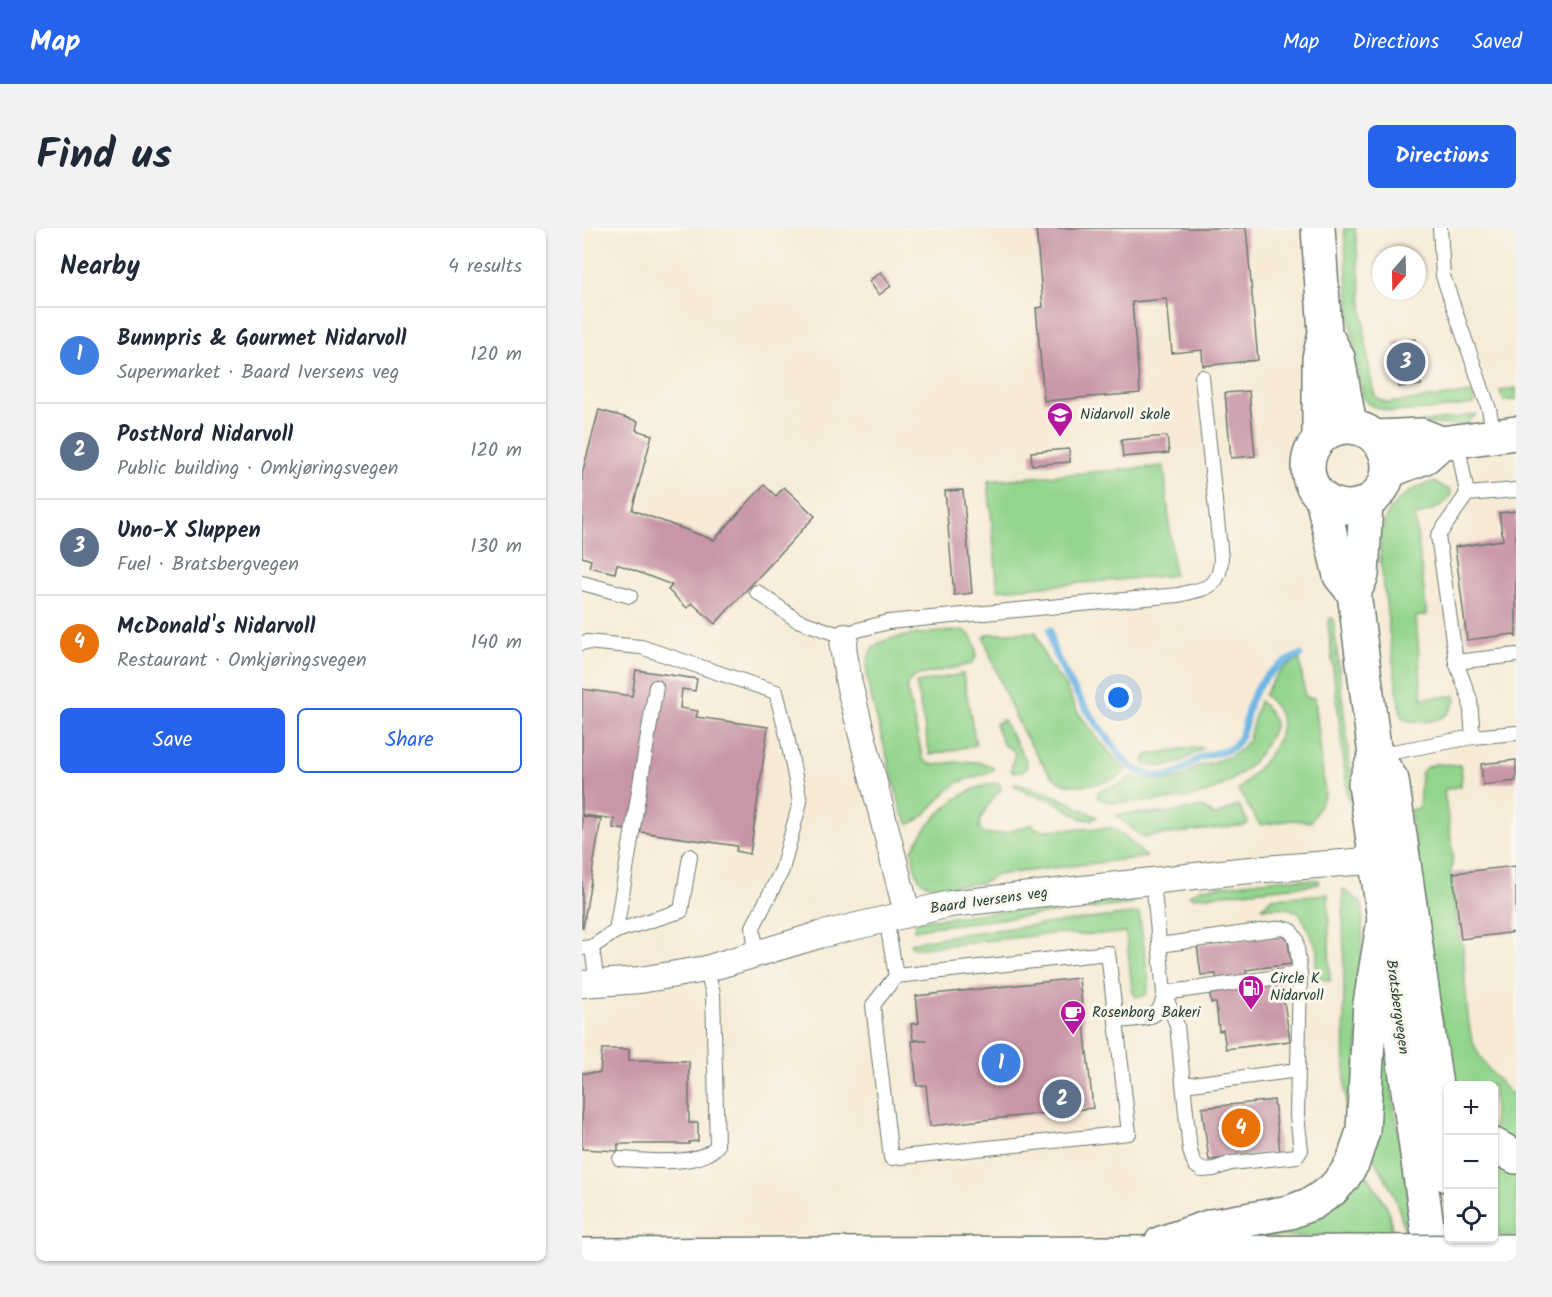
<!DOCTYPE html>
<meta charset="utf-8">
<style>
:root{--surface:#fff;--page:#f2f2f3;--text:#1f2937;--muted:#747a83;--line:#e0e1e3;--accent:#2563eb}
body{margin:0;font-family:Kalam,sans-serif;background:var(--page);color:var(--text)}
.controls{position:absolute;right:18px;bottom:18px;display:grid;overflow:hidden;border-radius:9px;box-shadow:0 2px 4px #0004}
.controls button{width:54px;height:54px;display:grid;place-items:center;padding:0;border:0;border-bottom:2px solid var(--line);background:var(--surface);color:var(--text);font:30px sans-serif}
.compass{position:absolute;left:790px;top:18px;width:54px;height:54px;border-radius:50%;background:var(--surface);box-shadow:0 2px 4px #0004;rotate:200deg}
.you{position:absolute;left:537px;top:470px;width:21px;height:21px;margin:-15px;border:4px solid #fff;border-radius:50%;background:#1a73e8;box-shadow:0 0 0 9px #1a73e833}
.badge{display:grid;place-items:center;width:39px;height:39px;border-radius:50%;background:var(--accent);color:#fff;font-size:20px;font-weight:700}
.pin{position:absolute;translate:-50% -50%;border:3px solid #fff;box-shadow:0 2px 6px #0006}
.list{margin:0;padding:0;list-style:none}
h2{display:flex;justify-content:space-between;align-items:center;height:78px;margin:0;padding:0 24px;font-size:26px}
h2 small{font-size:20px;font-weight:400;color:var(--muted)}
.list li{display:grid;grid-template-columns:39px 1fr auto;gap:18px;align-items:center;box-sizing:border-box;height:96px;padding:0 24px;border-top:2px solid var(--line)}
.list b{display:block;font-size:22px;white-space:nowrap}
.list p{margin:0;font-size:20px;white-space:nowrap;color:var(--muted)}
.list em{font-size:20px;font-style:normal;color:var(--muted)}
.actions{display:flex;gap:12px;padding:18px 24px}
.actions a{flex:1;padding:14px 0;border:2px solid var(--accent);border-radius:9px;text-align:center;font-size:21px;color:var(--accent)}
.actions .main{background:var(--accent);color:#fff}
.icon{flex:none;width:33px;height:33px;fill:none;stroke:currentColor;stroke-width:2;stroke-linecap:round;stroke-linejoin:round}
.map{position:relative;flex:none;width:934px;height:1033px;overflow:hidden;border-radius:9px}
header{display:flex;align-items:center;gap:36px;box-sizing:border-box;height:84px;padding:0 30px;background:var(--accent);color:#fff}
header strong{font-size:28px}
nav{display:flex;gap:33px;margin-inline-start:auto;font-size:21px}
.intro{display:flex;align-items:center;justify-content:space-between;box-sizing:border-box;height:144px;padding:0 36px}
h1{margin:0;font-size:42px}
.button{padding:15px 27px;border-radius:9px;background:var(--accent);color:#fff;font-size:21px;font-weight:700}
main{display:flex;gap:36px;padding:0 36px}
aside{flex:1;background:var(--surface);border-radius:9px;box-shadow:0 2px 4px #0004}
.map>svg:first-child{display:block}
</style>
<header>
<strong>Map</strong>
<nav><a>Map</a><a>Directions</a><a>Saved</a></nav>
</header>
<div class="intro"><h1>Find us</h1><a class="button">Directions</a></div>
<main>
<aside>
<h2>Nearby<small>4 results</small></h2>
<ul class="list">
<li><span class="badge" style="background:#3f7fe0">1</span><div><b>Bunnpris &amp; Gourmet Nidarvoll</b><p>Supermarket · Baard Iversens veg</p></div><em>120 m</em></li>
<li><span class="badge" style="background:#5c6f8a">2</span><div><b>PostNord Nidarvoll</b><p>Public building · Omkjøringsvegen</p></div><em>120 m</em></li>
<li><span class="badge" style="background:#5c6f8a">3</span><div><b>Uno-X Sluppen</b><p>Fuel · Bratsbergvegen</p></div><em>130 m</em></li>
<li><span class="badge" style="background:#e8710a">4</span><div><b>McDonald's Nidarvoll</b><p>Restaurant · Omkjøringsvegen</p></div><em>140 m</em></li>
</ul>
<div class="actions"><a class="main">Save</a><a>Share</a></div>
</aside>
<div class="map">
<svg width="934" height="1033" viewBox="0 0 934 1033">
<rect width="100%" height="100%" fill="#fbf7ec"/>
<filter id="ink" filterUnits="userSpaceOnUse"><feTurbulence type="fractalNoise" baseFrequency=".0167" numOctaves="2"/><feDisplacementMap in="SourceGraphic" scale="12" xChannelSelector="R" yChannelSelector="G"/><feConvolveMatrix kernelMatrix="1 2 1 2 8 2 1 2 1" color-interpolation-filters="sRGB"/></filter>
<filter id="wash" filterUnits="userSpaceOnUse"><feTurbulence type="fractalNoise" baseFrequency=".008" numOctaves="4" result="noise"/><feDisplacementMap in="SourceGraphic" scale="24" xChannelSelector="R" yChannelSelector="G"/><feGaussianBlur stdDeviation="1.35" result="paint"/><feColorMatrix in="noise" values="0 0 0 0 0 0 0 0 0 0 0 0 0 0 0 0 0 1.4 0 .05"/><feComposite in="paint" operator="in"/></filter>
<g filter="url(#wash)">
<rect width="100%" height="100%" fill="#f7ebd7"/>
<g fill="#93d58d" stroke="#598960" stroke-width="1.5">
<path d="M762 0H773C776 23 785 158 794 169 797 172 802 173 806 175L891 165 892 176 846 182 810 184 790 178 782 171 774 134 768 91Z"/>
<polygon points="934,160 934,172 922,173 918,163"/>
<polygon points="894,187 883,197 845,196 840,194"/>
<polygon points="582,238 592,347 416,362 406,253"/>
<path d="M853 254 869 263C869 278 844 283 833 289L845 387 834 389 840 470 873 468 874 473C871 477 869 483 865 486 854 495 832 496 820 490 813 451 808 413 804 375 801 347 792 313 805 287 814 270 834 257 853 254Z"/>
<polygon points="748,390 751,390 772,571 770,573 766,571 746,395"/>
<path d="M382 402C393 410 399 426 389 436L333 448 325 456V462L341 531 348 536 354 537C370 534 400 529 412 541 401 549 385 549 373 557 359 566 342 593 327 596L320 585 287 461C284 447 282 428 294 417 308 406 363 404 382 402Z"/>
<path d="M454 404 463 429 484 460 495 483 515 510 544 543C535 552 523 555 511 556 499 558 486 559 475 552 466 546 461 535 455 527 431 491 417 450 402 410L406 406Z"/>
<path d="M718 432 723 469 733 470 743 566 729 594 710 592 678 597 656 562C671 547 705 513 699 490 696 481 689 473 682 467 691 451 701 437 718 432Z"/>
<polygon points="381,446 394,517 348,527 334,455"/>
<path d="M677 473C683 478 691 486 692 495 693 500 690 504 688 508 675 536 649 557 620 566 601 572 579 572 560 574 546 574 526 577 515 569L517 563 541 555 548 549 583 553 601 549 614 539 647 529 659 521 667 511Z"/>
<polygon points="421,492 445,534 444,541 440,544 431,544 429,542 433,524 421,516 413,496"/>
<path d="M612 519 621 520C600 534 590 542 564 537L561 533 566 527Z"/>
<path d="M853 536 878 537 880 547 879 558 862 562 871 627 869 646 877 709 881 718C883 746 883 775 888 802 892 828 915 853 934 870V917L912 906V858L869 857 828 582 837 580 839 545 845 539Z"/>
<path d="M417 555 419 561C412 570 401 582 398 593 391 619 441 599 450 596L455 601 460 602 531 600 545 610 564 629 413 647C412 648 406 652 405 653 394 657 348 661 340 654 332 647 332 631 330 622 348 590 378 558 417 555Z"/>
<path d="M431 556C462 560 487 574 515 589L509 592 501 591 472 573 444 565Z"/>
<polygon points="656,577 666,594 664,597 561,609 535,588 537,586 584,585 620,579 633,588"/>
<polygon points="698,651 737,652 737,656 624,668 610,669 607,667 620,660"/>
<polygon points="761,661 779,675 781,684 774,859 767,893 763,864"/>
<polygon points="746,666 748,753 732,749 736,722 721,691 716,684 705,680 680,680 690,670"/>
<polygon points="536,670 547,672 551,676 348,699 332,702 334,693"/>
<polygon points="557,685 567,755 564,767 558,769 553,768 550,761 544,705 496,707 476,705 339,720 331,720 328,715 379,706"/>
<path d="M796 771 832 1007H824C817 976 807 951 788 926Z"/>
<polygon points="912,927 934,938 934,1008 912,1007"/>
<polygon points="782,942 806,980 811,1006 795,1008 631,1009"/>
</g>
<g fill="none" stroke-linecap="round" stroke-linejoin="round">
<path stroke="#6cb6e4" stroke-width="7" d="M468 402C469 408 469 414 471 420 485 454 508 488 531 517 536 524 541 532 548 538 554 543 565 546 573 548 598 552 603 536 622 528 630 525 640 525 648 521 664 511 663 487 669 472 679 448 696 437 718 427"/>
</g>
<g id="blocks">
<g fill="#c896a7">
<polygon points="454,0 664,0 676,132 621,138 620,122 590,125 585,71 550,74 558,165 462,173 454,80 461,79"/>
<polygon points="299,44 309,58 297,67 287,53"/>
<polygon points="834,111 839,157 817,159 812,114"/>
<polygon points="667,163 673,228 649,230 643,165"/>
<polygon points="17,182 56,193 54,202 70,207 50,282 132,312 182,257 194,268 202,259 233,288 133,396 110,375 105,380 86,362 90,357 35,336 33,345 7,339 9,332 0,329 0,246"/>
<polygon points="585,208 587,225 541,229 539,212"/>
<polygon points="487,221 488,234 450,237 449,224"/>
<polygon points="381,262 390,365 372,367 363,263"/>
<polygon points="934,283 934,410 932,406 885,412 873,319 921,312 917,285"/>
<polygon points="54,442 115,451 113,463 100,461 98,480 116,483 114,489 186,499 168,626 154,623 155,618 31,600 32,591 0,587 0,461 50,468"/>
<polygon points="934,532 934,553 901,557 899,536"/>
<polygon points="0,588 19,591 1,700 0,700"/>
<polygon points="934,638 934,704 879,711 871,645"/>
<polygon points="705,706 709,736 664,742 665,753 699,754 708,813 644,821 641,802 637,803 634,775 629,775 627,757 635,757 634,746 619,747 615,717"/>
<polygon points="497,750 511,880 348,898 344,857 335,858 330,813 345,812 331,812 329,796 337,795 334,768"/>
<polygon points="20,821 47,821 47,832 107,833 107,895 116,895 116,913 107,914 107,916 36,916 36,923 0,921 0,845 18,845"/>
<polygon points="692,872 698,924 627,932 620,880"/>
</g>
</g>
</g>
<g filter="url(#ink)">
<use href="#blocks" fill-opacity="0" stroke="#6b7a6d" stroke-width="1.5"/>
<g fill="none" stroke-linecap="round" stroke-linejoin="round">
<g stroke="#6b7a6d" stroke-width="16">
<g id="lane">
<polyline points="858,0 861,48 907,181 912,207"/>
<polyline points="875,212 885,266"/>
<polyline points="0,355 48,368"/>
<path d="M175 364 215 392 263 409 272 403 306 394 596 367C623 360 638 362 639 330L620 149"/>
<polyline points="0,415 4,414 59,419 194,464 204,503 218,574 200,642 171,699 174,727"/>
<polyline points="874,434 934,427"/>
<polyline points="891,509 888,472 874,434 856,308 885,266 934,262"/>
<polyline points="795,527 891,509 934,505"/>
<polyline points="304,690 314,748"/>
<polyline points="34,703 74,459"/>
<polyline points="577,717 700,700 708,702 714,711 718,746 582,765 595,797 608,923 613,937 620,942 632,941 649,935 715,928 719,922 715,888 718,746"/>
<polyline points="10,719 15,756"/>
<polyline points="0,720 10,719 34,703 99,683 108,628"/>
<polygon points="526,725 547,905 309,930 291,777 314,748"/>
<path d="M535 793C558 790 580 795 582 765L571 653"/>
<polyline points="602,857 716,842"/>
<path d="M38 931C65 932 115 940 135 918L131 765 124 741"/>
</g>
</g>
<g stroke="#6b7a6d" stroke-width="28">
<g id="street">
<polyline points="263,409 261,419 267,456 325,685"/>
<polyline points="0,756 58,752 124,741 237,707 368,676 657,643 812,631"/>
</g>
</g>
<g stroke="#6b7a6d" stroke-width="36">
<g id="secondary">
<polyline points="736,0 743,105 737,130 737,210"/>
<polyline points="747,113 756,130 768,198"/>
<circle cx="766" cy="239" r="40"/>
<polyline points="794,209 839,207 859,215 934,205"/>
<polyline points="807,243 843,229 859,215"/>
<polyline points="740,270 758,348 772,365"/>
<polyline points="784,276 780,347 772,365 793,527 783,556 850,1033"/>
<polyline points="793,527 810,552 867,948"/>
</g>
</g>
<g stroke="#6b7a6d" stroke-width="36">
<g id="highway">
<polyline points="855,863 867,877"/>
<polyline points="912,917 934,929"/>
<polyline points="579,1015 629,998 708,984 731,975 750,962 761,950 771,934 781,903 788,775 802,692"/>
<polyline points="0,1027 796,1024"/>
</g>
</g>
<use href="#lane" stroke="#fff" stroke-width="14"/>
<use href="#street" stroke="#fff" stroke-width="26"/>
<use href="#secondary" stroke="#fff" stroke-width="33"/>
<use href="#highway" stroke="#fff" stroke-width="33"/>
<g stroke="#6b7a6d" stroke-width="36" stroke-linecap="butt">
<polyline id="highway-bridge" points="796,1024 933,1023"/>
</g>
<use href="#highway-bridge" stroke="#fff" stroke-width="33"/>
</g>
</g>
<defs>
<g id="school-pin" transform="scale(1.35)"><path d="M0 17L-7.5 6A9.5 9.5 0 1 1 7.5 6Z" fill="#b5179e" stroke="#fbf7ec"/><path d="M0-5L7-2L0 1L-7-2ZM-4 1L0 2.5L4 1V4Q0 6-4 4Z" fill="#fff"/></g>
<g id="fuel-pin" transform="scale(1.35)"><path d="M0 17L-7.5 6A9.5 9.5 0 1 1 7.5 6Z" fill="#b5179e" stroke="#fbf7ec"/><path d="M-5.5-6h7V0h2V4h1.3V-2.5L3-4.5l.8-.8L6-3V5H2.5V1h-1V6h-7ZM-4.2-4.7v3.2H.2V-4.7Z" fill="#fff"/></g>
<g id="cafe-pin" transform="scale(1.35)"><path d="M0 17L-7.5 6A9.5 9.5 0 1 1 7.5 6Z" fill="#b5179e" stroke="#fbf7ec"/><path d="M-5.5-4.5H6V0H3Q3 3.5 0 3.5H-2.5Q-5.5 3.5-5.5 0ZM3-3.2v2h1.7v-2ZM-6 4.5H4V6H-6Z" fill="#fff"/></g>
</defs>
<g fill-rule="evenodd">
<use href="#school-pin" x="478" y="187"/>
<use href="#fuel-pin" x="669" y="760"/>
<use href="#cafe-pin" x="491" y="785"/>
</g>
<g text-anchor="middle" dominant-baseline="central" stroke-width="6" stroke-linejoin="round" paint-order="stroke">
<g font-size="15" fill="#1f3d34" stroke="#fbf7ec" text-anchor="start">
<text x="498" y="187">Nidarvoll skole</text>
<text x="688" y="751">Circle K<tspan x="688" dy="17">Nidarvoll</tspan></text>
<text x="510" y="785">Rosenborg Bakeri</text>
</g>
<g font-size="15" fill="#1f3d34" stroke="#fbf7ec">
<text transform="translate(407 673) rotate(-8)">Baard Iversens veg</text>
<text transform="translate(815 779) rotate(82)">Bratsbergvegen</text>
</g>
</g>
</svg>
<div class="controls">
<button>+</button>
<button>−</button>
<button><svg class="icon" aria-label="locate" viewBox="0 0 24 24"><circle cx="12" cy="12" r="6"/><path d="M12 2v4M12 18v4M2 12h4M18 12h4"/></svg></button>
</div>
<svg class="compass" viewBox="-18 -18 36 36"><path d="M0-13l5 13h-10z" fill="#e53935"/><path d="M0 13l5-13h-10z" fill="#747a83"/></svg>
<div class="you"></div>
<div class="pin badge" style="left:419px;top:835px;background:#3f7fe0">1</div>
<div class="pin badge" style="left:480px;top:871px;background:#5c6f8a">2</div>
<div class="pin badge" style="left:824px;top:134px;background:#5c6f8a">3</div>
<div class="pin badge" style="left:659px;top:900px;background:#e8710a">4</div>
</div>
</main>
